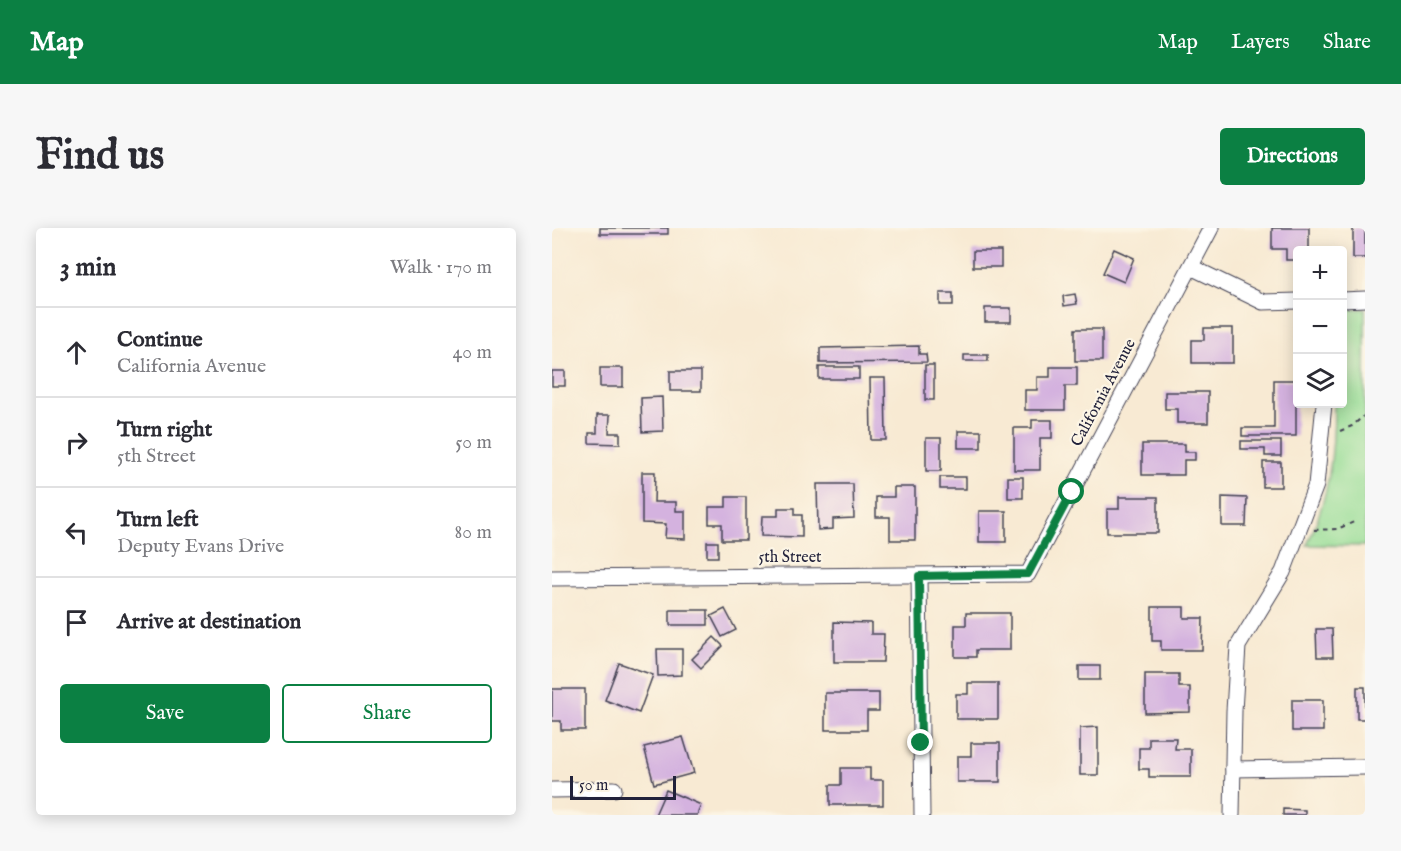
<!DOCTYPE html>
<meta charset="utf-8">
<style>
:root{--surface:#fff;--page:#f7f7f7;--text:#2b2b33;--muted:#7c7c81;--line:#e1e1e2;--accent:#0b8043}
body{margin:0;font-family:"IM FELL English",serif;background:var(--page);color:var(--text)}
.controls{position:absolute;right:18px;top:18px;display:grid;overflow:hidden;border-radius:6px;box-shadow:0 3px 15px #0003}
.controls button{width:54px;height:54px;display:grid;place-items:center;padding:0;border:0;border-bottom:2px solid var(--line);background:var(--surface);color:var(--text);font:30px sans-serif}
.scale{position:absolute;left:18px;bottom:15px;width:106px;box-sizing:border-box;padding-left:6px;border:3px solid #22223b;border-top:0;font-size:16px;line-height:21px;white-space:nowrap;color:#22223b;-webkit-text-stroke:4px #fcf5e5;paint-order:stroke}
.stop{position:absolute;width:18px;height:18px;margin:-14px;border:4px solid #0b8043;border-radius:50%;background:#fff}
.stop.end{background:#0b8043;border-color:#fff;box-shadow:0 2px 6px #0008}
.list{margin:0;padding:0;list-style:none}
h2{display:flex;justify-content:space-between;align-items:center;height:78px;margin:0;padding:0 24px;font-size:26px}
h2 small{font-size:20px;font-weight:400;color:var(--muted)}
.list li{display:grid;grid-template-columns:39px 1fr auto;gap:18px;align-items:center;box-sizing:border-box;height:90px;padding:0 24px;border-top:2px solid var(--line)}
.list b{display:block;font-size:22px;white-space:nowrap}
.list p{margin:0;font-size:20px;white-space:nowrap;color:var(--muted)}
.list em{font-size:20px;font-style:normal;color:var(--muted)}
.actions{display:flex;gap:12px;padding:18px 24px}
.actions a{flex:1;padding:14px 0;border:2px solid var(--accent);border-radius:6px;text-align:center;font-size:21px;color:var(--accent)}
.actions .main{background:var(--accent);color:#fff}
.icon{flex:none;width:33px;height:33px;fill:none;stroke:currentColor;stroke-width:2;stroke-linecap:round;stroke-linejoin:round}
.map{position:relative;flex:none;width:813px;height:587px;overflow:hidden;border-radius:6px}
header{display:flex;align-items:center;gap:36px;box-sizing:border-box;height:84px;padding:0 30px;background:var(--accent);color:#fff}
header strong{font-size:28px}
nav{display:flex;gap:33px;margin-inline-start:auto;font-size:21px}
.intro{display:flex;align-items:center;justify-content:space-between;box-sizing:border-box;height:144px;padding:0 36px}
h1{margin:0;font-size:42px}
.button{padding:15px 27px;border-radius:6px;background:var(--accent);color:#fff;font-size:21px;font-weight:700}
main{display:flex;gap:36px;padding:0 36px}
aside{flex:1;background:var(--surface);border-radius:6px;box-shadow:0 3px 15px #0003}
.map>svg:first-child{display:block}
</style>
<header>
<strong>Map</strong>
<nav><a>Map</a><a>Layers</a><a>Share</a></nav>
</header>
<div class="intro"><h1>Find us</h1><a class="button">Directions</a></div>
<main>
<aside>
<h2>3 min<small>Walk · 170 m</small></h2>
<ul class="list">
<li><svg class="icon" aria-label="ahead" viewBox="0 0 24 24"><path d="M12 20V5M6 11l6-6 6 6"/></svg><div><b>Continue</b><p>California Avenue</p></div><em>40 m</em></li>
<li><svg class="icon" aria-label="right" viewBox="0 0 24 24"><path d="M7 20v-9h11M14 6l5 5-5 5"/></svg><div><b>Turn right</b><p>5th Street</p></div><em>50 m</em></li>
<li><svg class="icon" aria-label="left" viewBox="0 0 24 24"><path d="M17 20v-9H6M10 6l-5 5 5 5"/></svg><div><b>Turn left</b><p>Deputy Evans Drive</p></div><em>80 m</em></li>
<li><svg class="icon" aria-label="arrive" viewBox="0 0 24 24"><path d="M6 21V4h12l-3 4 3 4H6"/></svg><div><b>Arrive at destination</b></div></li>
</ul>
<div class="actions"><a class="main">Save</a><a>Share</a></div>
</aside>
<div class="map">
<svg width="813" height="587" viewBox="0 0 813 587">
<rect width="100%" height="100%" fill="#fcf5e5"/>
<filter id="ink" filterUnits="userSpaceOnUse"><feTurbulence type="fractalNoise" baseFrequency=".0167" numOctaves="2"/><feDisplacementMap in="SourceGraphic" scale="12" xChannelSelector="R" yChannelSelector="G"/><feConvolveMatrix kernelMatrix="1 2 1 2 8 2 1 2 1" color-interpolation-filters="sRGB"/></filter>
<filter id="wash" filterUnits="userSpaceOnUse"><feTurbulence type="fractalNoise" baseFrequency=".008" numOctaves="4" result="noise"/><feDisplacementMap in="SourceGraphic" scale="24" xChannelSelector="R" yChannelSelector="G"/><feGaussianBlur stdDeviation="1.35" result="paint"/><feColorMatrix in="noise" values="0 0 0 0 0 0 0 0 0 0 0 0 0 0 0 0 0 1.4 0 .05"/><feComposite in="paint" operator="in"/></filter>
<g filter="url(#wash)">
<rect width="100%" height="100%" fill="#f8ead3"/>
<path fill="#97dd96" stroke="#5c8068" stroke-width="1.5" d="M797 81H813V318L755 317C777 269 782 228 782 176H790L791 83Z"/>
<g id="blocks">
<g fill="#d4b2df">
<rect x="48" y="0" width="68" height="6"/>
<polygon points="720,0 757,0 757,22 746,22 746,32 734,32 734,21 720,21"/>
<rect x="801" y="0" width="12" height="30"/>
<polygon points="562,21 582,30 572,54 551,45"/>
<rect x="421" y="23" width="28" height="16"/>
<rect x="388" y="65" width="13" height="12"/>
<polygon points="523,66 525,76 512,78 511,68"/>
<rect x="433" y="80" width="26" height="14"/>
<polygon points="652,100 681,100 681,135 640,135 640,112 652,112"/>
<rect x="523" y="101" width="27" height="32"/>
<polygon points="367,118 367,126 374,126 375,134 268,135 268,120"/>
<rect x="412" y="127" width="24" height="6"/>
<rect x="373" y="137" width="9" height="35"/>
<rect x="267" y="139" width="40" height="12"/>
<polygon points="498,139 525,139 525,158 513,158 513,182 473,182 473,162 485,162 485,149 498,149"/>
<rect x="48" y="140" width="23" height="19"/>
<rect x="0" y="143" width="13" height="15"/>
<rect x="118" y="143" width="31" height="20"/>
<polygon points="318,150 333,150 334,212 319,212"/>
<polygon points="722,152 744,152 744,208 690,208 690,200 722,200"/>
<polygon points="613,164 656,164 656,195 625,195 625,181 613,181"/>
<polygon points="110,169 111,203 90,204 89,170"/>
<polygon points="45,187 58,187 57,205 68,205 68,216 37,215 37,205 45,205"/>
<polygon points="480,192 500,192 500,210 488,210 488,242 462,242 462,200 480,200"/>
<rect x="406" y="203" width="23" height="17"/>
<rect x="374" y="210" width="15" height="33"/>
<polygon points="689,213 729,213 729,228 713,228 713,221 689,221"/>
<polygon points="590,216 633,216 633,224 643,224 643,232 632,232 632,247 590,247"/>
<rect x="711" y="234" width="18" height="25"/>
<polygon points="90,244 103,244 102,274 124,274 124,283 133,283 133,311 113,310 114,296 90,295"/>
<rect x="388" y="249" width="26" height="12"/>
<rect x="456" y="249" width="15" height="21"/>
<polygon points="265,256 301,256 302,290 281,291 281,301 266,302"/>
<polygon points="342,259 363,259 363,312 338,312 338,289 324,289 324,269 342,269"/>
<polygon points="174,269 194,269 194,312 170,312 170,296 157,296 157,279 174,279"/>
<polygon points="567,269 606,269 606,305 555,305 555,281 567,281"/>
<polygon points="670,269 695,270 694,298 670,298"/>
<polygon points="226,280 243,280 243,287 250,287 250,309 209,308 210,288 226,288"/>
<rect x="427" y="283" width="27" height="31"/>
<rect x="155" y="314" width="11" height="15"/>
<polygon points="600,379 632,379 632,390 651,390 650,422 609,422 609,413 600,413"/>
<polygon points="173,381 184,402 170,409 159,388"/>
<rect x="118" y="382" width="38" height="15"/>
<polygon points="414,385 458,385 458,422 424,422 424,429 403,429 403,397 414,397"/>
<polygon points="282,394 319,395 319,406 332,406 331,434 282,434"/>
<polygon points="764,401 780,401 781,429 765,429"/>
<polygon points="162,409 171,418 149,440 140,431"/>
<polygon points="105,421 130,421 130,447 106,448"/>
<polygon points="67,435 101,447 87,485 53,472"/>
<rect x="527" y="438" width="21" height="14"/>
<polygon points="593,446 627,446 627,459 638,459 638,484 593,485"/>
<polygon points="416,455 446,455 446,491 404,491 404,466 416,466"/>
<rect x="805" y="459" width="8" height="32"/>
<polygon points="0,461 33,461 33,502 9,502 9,493 0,493"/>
<polygon points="273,465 327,465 327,483 315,483 315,502 273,502"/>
<rect x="740" y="472" width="31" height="31"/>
<polygon points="546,499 546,547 528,547 528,500"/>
<polygon points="131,509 142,545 102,556 92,519"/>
<polygon points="597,510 624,510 623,521 639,521 639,549 597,549 597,541 587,541 587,520 597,520"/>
<polygon points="419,515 448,515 448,554 405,554 405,528 419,528"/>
<polygon points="289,540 318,540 318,552 331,552 331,577 278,577 278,557 289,557"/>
<polygon points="114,562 149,577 145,587 103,587"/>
<polygon points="731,581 753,582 753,587 731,587"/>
</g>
</g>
</g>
<g filter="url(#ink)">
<use href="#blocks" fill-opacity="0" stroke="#424052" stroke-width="1.5"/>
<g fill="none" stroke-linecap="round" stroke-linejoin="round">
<g stroke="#424052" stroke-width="17">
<g id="minor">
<polyline points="639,39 711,74 746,73"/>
<polyline points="790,72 813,71"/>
<polyline points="367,348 370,587"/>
<polyline points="0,350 476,346 659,0"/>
<polyline points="681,541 813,539"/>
<polyline points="0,562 62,561"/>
<polyline points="680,587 682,483 686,418 731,344 764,257 772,176"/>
</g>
</g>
<g stroke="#424052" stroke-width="2" stroke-dasharray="4.5 4.5" stroke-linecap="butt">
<polyline points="788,203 800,198 813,187"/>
<polyline points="762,302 785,301 802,294"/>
</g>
<use href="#minor" stroke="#fff" stroke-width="15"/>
</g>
</g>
<g fill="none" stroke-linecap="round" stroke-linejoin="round" filter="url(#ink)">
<polyline stroke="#0b8043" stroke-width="8" points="369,515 367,348 476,346 520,264"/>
</g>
<g text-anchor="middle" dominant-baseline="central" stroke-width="4.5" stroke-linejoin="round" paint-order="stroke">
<g font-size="16" fill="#22223b" stroke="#fcf5e5">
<text transform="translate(552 165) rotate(-62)">California Avenue</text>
<text x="238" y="330">5th Street</text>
</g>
</g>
</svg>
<div class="controls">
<button>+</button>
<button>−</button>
<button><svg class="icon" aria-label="layers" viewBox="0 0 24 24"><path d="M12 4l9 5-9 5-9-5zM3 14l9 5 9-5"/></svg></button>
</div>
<div class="scale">50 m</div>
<div class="stop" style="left:520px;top:264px"></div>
<div class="stop end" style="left:369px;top:515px"></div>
</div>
</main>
